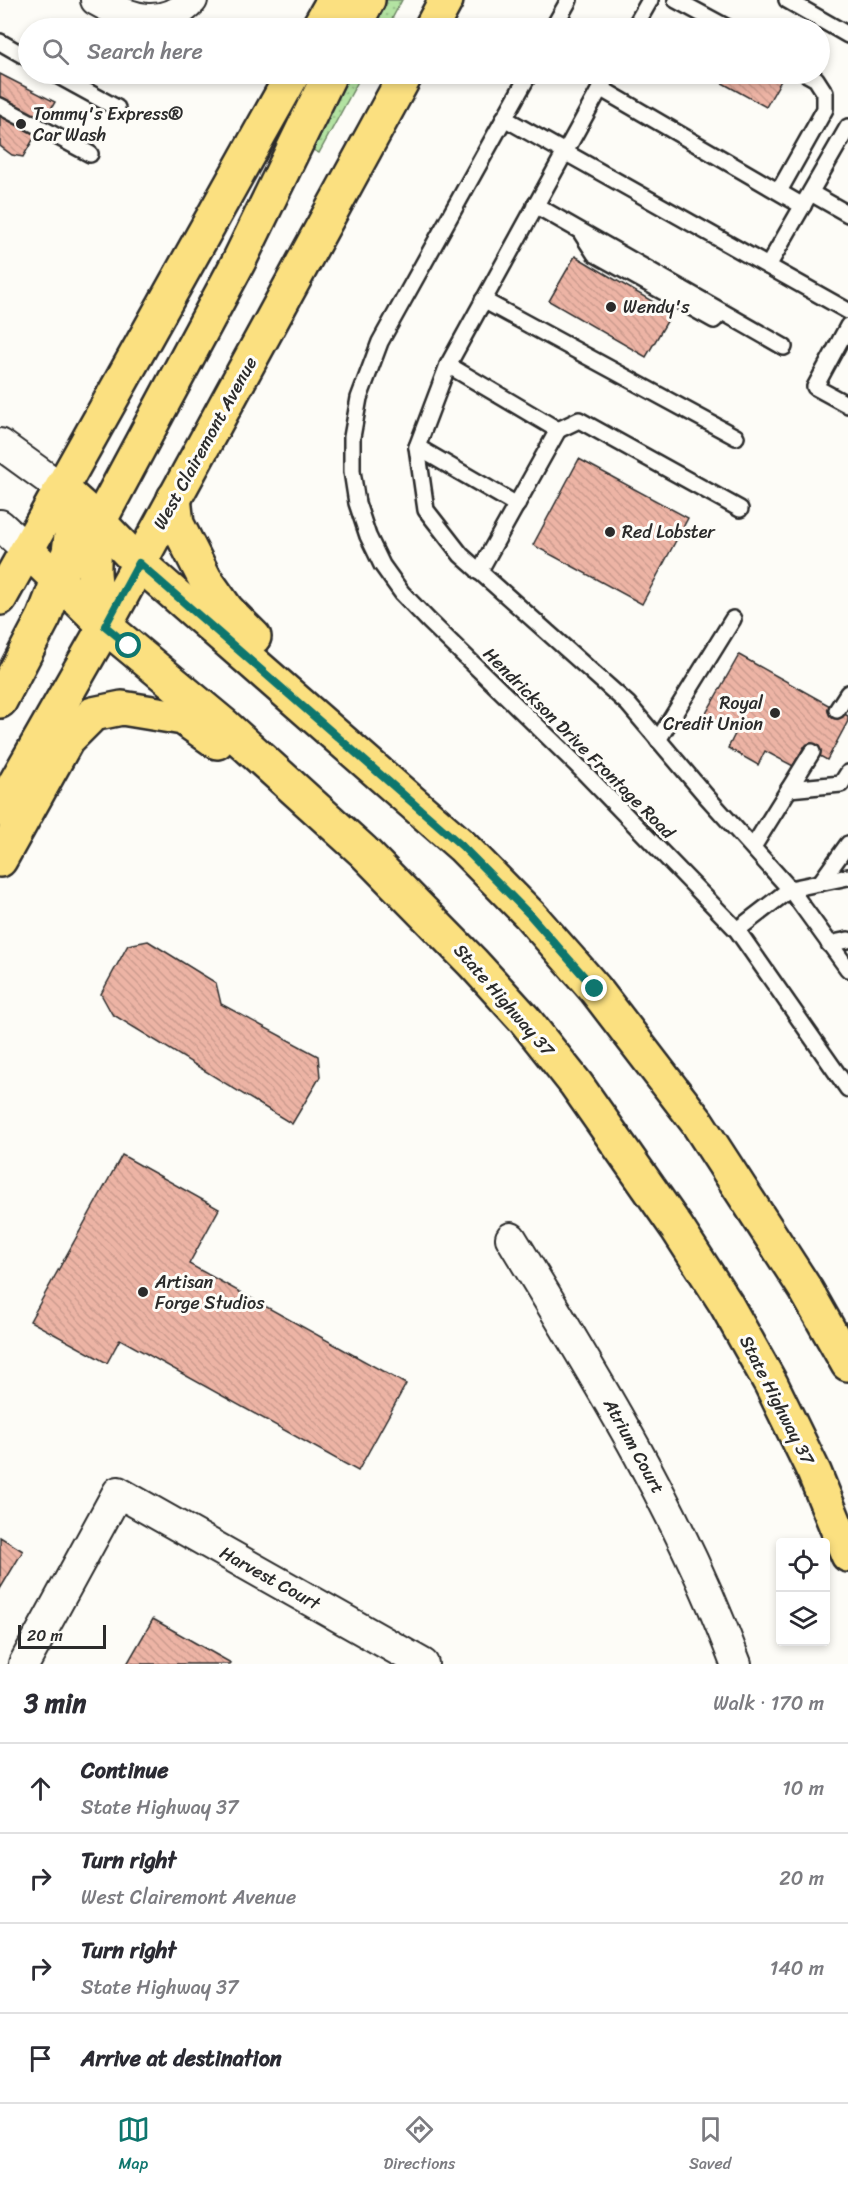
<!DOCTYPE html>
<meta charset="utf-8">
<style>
:root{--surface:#fff;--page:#f7f7f7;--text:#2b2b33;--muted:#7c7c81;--line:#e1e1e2;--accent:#0f766e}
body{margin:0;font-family:Sriracha,sans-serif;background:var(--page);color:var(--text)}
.controls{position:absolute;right:18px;bottom:18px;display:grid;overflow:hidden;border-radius:6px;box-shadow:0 3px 9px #0003}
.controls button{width:54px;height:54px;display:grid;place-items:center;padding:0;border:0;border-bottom:2px solid var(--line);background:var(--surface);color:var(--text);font:30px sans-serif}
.scale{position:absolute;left:18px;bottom:15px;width:88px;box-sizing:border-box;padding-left:6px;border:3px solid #2b2b2b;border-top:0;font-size:16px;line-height:21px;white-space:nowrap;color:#2b2b2b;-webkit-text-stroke:4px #fdfcf7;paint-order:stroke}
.stop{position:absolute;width:18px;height:18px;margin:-14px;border:4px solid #0f766e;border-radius:50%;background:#fff}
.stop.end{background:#0f766e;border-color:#fff;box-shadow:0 2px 6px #0008}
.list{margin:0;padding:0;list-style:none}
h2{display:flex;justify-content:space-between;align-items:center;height:78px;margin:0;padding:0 24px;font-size:26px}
h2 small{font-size:20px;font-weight:400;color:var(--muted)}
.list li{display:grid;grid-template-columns:39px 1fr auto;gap:18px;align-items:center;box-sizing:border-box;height:90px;padding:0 24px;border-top:2px solid var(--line)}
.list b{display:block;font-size:22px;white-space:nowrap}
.list p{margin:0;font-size:20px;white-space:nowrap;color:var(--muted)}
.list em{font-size:20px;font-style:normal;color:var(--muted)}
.icon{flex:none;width:33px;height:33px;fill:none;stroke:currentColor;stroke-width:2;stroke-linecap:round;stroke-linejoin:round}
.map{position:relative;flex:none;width:848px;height:1664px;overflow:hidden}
.search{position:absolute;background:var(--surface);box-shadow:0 3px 9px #0003;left:18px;right:18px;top:18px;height:66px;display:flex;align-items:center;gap:15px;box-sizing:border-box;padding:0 21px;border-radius:33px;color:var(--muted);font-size:22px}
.sheet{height:438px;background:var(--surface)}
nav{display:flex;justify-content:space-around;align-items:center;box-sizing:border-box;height:84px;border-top:2px solid var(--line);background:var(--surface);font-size:16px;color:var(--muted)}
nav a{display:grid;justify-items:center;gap:3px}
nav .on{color:var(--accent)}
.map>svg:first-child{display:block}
</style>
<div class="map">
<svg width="848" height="1664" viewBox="0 0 848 1664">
<defs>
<pattern id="grass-dots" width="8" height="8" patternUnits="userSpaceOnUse" patternTransform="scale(1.5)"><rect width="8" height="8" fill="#b3e3a2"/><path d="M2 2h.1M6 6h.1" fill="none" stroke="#9ac38c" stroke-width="1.8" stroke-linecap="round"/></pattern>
<pattern id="building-back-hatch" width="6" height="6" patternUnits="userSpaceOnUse" patternTransform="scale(1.5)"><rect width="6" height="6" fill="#edb4a5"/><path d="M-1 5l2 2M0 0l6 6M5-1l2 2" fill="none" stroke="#cb9b8e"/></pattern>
</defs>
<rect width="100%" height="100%" fill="#fdfcf7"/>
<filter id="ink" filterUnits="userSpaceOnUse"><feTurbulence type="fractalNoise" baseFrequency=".0167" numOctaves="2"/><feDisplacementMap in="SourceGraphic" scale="12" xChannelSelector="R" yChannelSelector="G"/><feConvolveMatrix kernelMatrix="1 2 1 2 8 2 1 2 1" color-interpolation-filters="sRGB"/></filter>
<g filter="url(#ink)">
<g fill="url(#grass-dots)" stroke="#6f8766" stroke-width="1.5">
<polygon points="380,0 402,0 387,28 364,28"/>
<polygon points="340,74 362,74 319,153 309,148"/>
</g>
<g fill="url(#building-back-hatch)" stroke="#2b2b2b" stroke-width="1.5">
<polygon points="0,74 55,102 23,157 12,155 0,146"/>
<polygon points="706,74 777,74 783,77 766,107"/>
<polygon points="575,256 672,313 646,357 549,301"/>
<polygon points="579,459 688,518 642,604 533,545"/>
<polygon points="739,655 848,716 848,721 827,760 804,747 793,766 765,751 758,765 728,748 735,734 704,717"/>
<polygon points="148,941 216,983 221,1004 318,1056 320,1077 292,1124 112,1014 101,994 128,945"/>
<polygon points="122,1155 219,1209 189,1264 406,1384 358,1471 120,1339 107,1363 30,1321"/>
<polygon points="0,1537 23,1551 0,1589"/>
<polygon points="153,1619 231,1663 230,1664 127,1664"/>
</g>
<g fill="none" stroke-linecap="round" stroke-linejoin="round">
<g stroke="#2b2b2b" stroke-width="20">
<g id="service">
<polyline points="676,0 728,28"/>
<polyline points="787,0 848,35"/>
<polyline points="553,28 569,0"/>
<polyline points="634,28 650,0"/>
<polyline points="0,42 28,58"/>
<polyline points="55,74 117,108"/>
<polyline points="529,74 380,342 359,398 352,437 352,471 357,503 368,536 382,565 402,593 429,621 575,763 737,930 848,1089"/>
<polyline points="608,74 448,365 417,447 426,510 461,555 628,704 707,797 790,889 848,969"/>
<polyline points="600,88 803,206"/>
<polyline points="0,106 90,154"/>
<polyline points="504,118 848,311"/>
<polyline points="779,191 825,109 825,93 816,79 807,74"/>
<polyline points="811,193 848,214"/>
<polyline points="535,205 784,347"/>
<polyline points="582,234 595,254 714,320 722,312"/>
<polyline points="768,266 848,127"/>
<polyline points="483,300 736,437"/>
<polyline points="848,326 815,387 848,405"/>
<polyline points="448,365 558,430 579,420 740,509"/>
<polyline points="417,447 517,505"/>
<polyline points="479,572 558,430"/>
<polyline points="837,710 848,693"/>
<polyline points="658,740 733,619"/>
<polyline points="789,789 841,784 848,773"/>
<polyline points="753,847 812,752"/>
<polyline points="820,883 848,844"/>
<polyline points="737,930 790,889 848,877"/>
<polyline points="829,944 848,940"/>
</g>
</g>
<g stroke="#2b2b2b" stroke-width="34">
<g id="minor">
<path d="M96 0C128 18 162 32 192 0"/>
<polyline points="0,444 62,489"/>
<polyline points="0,525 27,550"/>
<path d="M511 1238C596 1377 679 1511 736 1664"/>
<polyline points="24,1664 118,1492 423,1664"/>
</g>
</g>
<g stroke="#2b2b2b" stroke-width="38">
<g id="primary">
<polyline points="318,28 334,0"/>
<polyline points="353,28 368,0"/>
<polyline points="431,28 446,0"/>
<polyline points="62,489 99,522 139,563 462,846 530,915 595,989 697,1122 806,1290 848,1364"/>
<polyline points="174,498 177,524 205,579 227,610 254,637"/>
<polyline points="27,550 105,626 224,725 363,851 473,963 525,1020 576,1084 677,1228 726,1304 771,1384 814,1472 848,1555"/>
<polyline points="0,598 293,74"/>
<path d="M105 626C92 587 91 562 99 522L239 261 330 74"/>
<polyline points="0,701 44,617 69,552 72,527 70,511 62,489"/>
<polyline points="0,810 105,626 406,74"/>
<polyline points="0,860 67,740 93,714 122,708 183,718 217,742"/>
</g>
</g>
<use href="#service" stroke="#fdfcf7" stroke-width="15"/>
<use href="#minor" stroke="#fdfcf7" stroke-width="30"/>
<use href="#primary" stroke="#fbe080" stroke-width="33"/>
</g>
</g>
<g fill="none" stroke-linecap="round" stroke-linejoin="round" filter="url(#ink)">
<polyline stroke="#0f766e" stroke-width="8" points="129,646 105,626 139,563 462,846 530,915 595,989"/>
</g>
<g fill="#2b2b2b" stroke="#fdfcf7" stroke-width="2">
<circle cx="21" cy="124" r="6"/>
<circle cx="611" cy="307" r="6"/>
<circle cx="610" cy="532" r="6"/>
<circle cx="775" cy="713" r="6"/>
<circle cx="143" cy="1292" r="6"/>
</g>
<g text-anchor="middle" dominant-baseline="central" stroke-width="6" stroke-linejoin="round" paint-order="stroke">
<g font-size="18" fill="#2b2b2b" stroke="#fdfcf7" text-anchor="start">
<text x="33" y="114">Tommy's Express®<tspan x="33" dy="21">Car Wash</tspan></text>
<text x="623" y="307">Wendy's</text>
<text x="622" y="532">Red Lobster</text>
<text x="763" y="703" text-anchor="end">Royal<tspan x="763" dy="21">Credit Union</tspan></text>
<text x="155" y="1282">Artisan<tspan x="155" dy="21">Forge Studios</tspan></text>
</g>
<g font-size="18" fill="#2b2b2b" stroke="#fdfcf7">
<text transform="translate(205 443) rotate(-61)">West Clairemont Avenue</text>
<text transform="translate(579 743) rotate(45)">Hendrickson Drive Frontage Road</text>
<text transform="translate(504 1000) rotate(49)">State Highway 37</text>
<text transform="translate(777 1400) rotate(63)">State Highway 37</text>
<text transform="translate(634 1446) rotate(61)">Atrium Court</text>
<text transform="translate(270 1578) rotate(29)">Harvest Court</text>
</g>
</g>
</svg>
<div class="controls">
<button><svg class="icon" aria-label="locate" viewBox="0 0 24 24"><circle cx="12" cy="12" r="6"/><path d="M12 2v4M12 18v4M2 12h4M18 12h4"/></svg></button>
<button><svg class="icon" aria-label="layers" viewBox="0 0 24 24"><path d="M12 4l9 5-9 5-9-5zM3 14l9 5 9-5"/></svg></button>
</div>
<div class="scale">20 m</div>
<div class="stop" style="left:129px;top:646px"></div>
<div class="stop end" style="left:595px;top:989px"></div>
<div class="search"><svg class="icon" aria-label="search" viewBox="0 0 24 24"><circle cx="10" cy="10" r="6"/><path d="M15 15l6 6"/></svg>Search here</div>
</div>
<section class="sheet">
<h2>3 min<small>Walk · 170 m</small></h2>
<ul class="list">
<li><svg class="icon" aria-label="ahead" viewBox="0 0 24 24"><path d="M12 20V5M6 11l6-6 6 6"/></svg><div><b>Continue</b><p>State Highway 37</p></div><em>10 m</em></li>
<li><svg class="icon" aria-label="right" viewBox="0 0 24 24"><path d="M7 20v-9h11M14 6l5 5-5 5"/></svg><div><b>Turn right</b><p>West Clairemont Avenue</p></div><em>20 m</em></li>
<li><svg class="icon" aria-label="right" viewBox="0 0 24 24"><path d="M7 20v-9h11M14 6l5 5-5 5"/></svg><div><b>Turn right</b><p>State Highway 37</p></div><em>140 m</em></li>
<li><svg class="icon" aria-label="arrive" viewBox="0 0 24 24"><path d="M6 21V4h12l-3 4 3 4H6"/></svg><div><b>Arrive at destination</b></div></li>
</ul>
</section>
<nav>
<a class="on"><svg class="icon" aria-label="map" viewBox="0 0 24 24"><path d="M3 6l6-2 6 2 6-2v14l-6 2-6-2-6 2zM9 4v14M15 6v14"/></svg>Map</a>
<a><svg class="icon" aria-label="directions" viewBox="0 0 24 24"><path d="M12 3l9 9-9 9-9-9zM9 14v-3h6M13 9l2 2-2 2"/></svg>Directions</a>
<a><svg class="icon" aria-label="saved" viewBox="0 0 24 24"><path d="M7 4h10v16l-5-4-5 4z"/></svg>Saved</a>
</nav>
